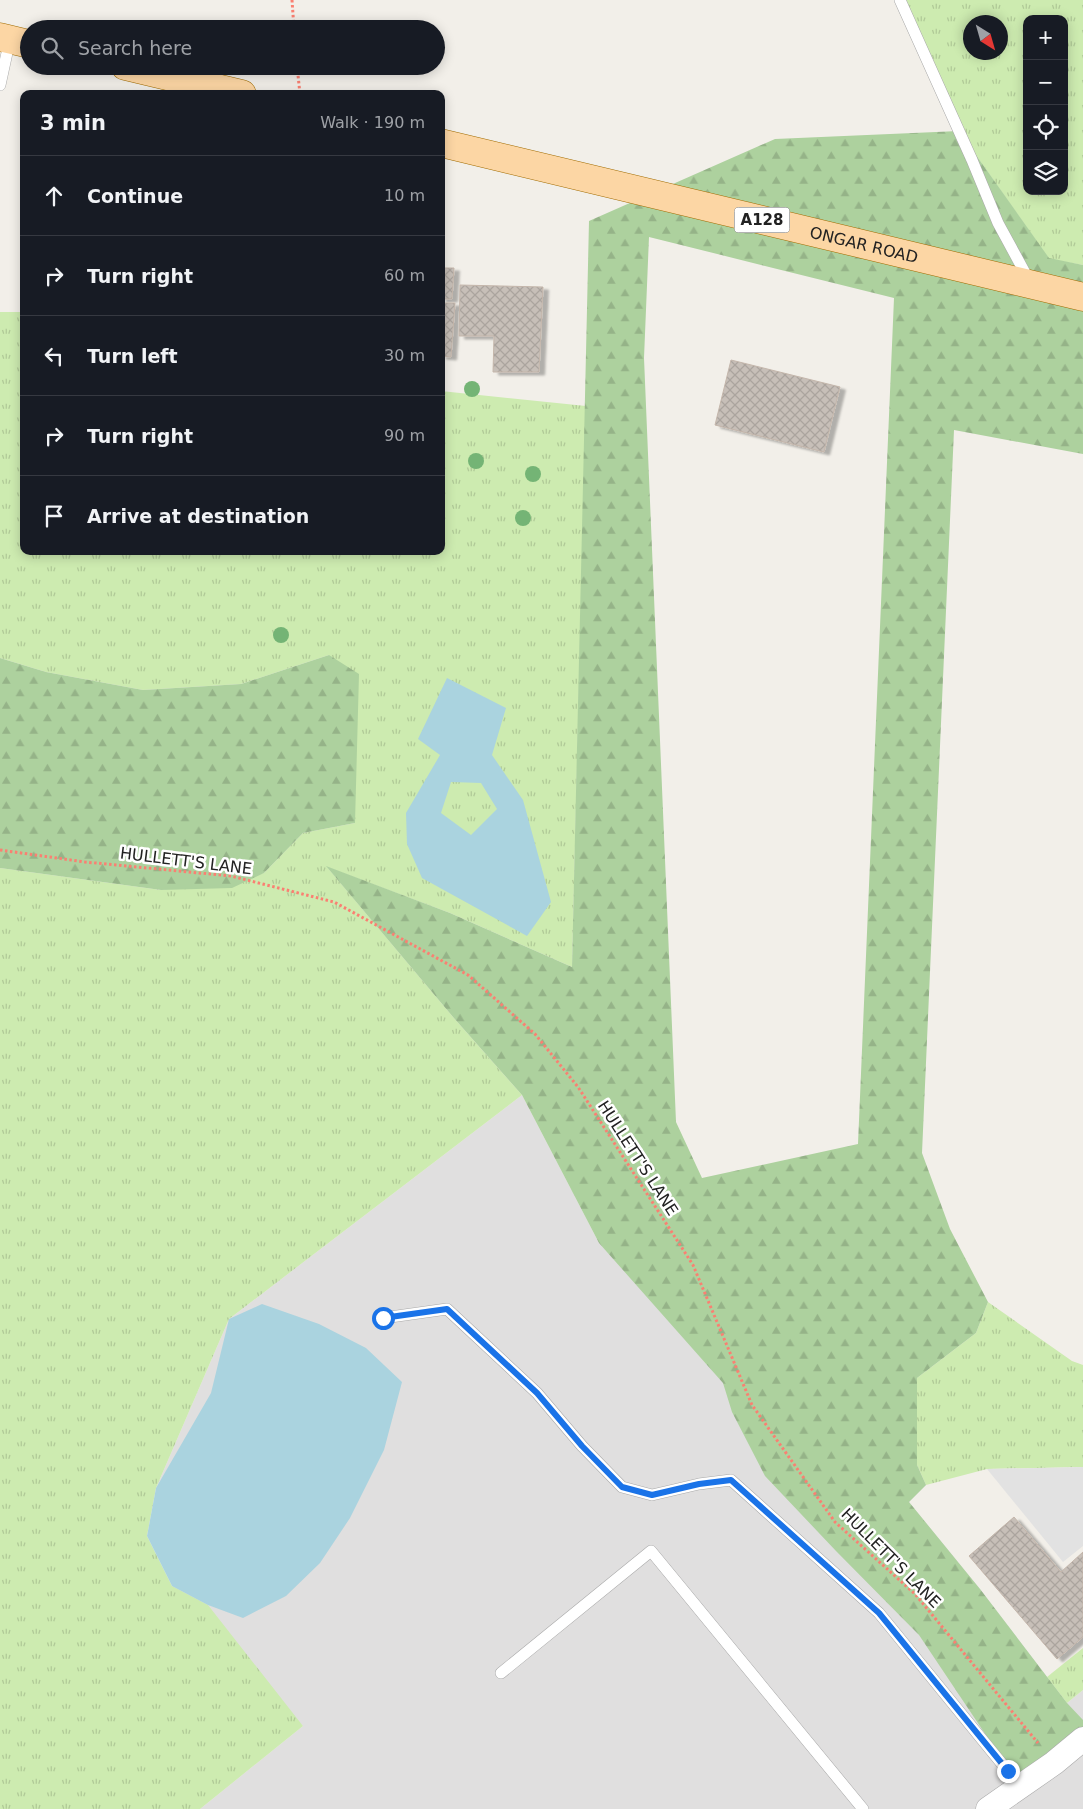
<!DOCTYPE html>
<meta charset="utf-8">
<style>
:root{--surface:#171b24;--page:#20242c;--text:#f1f3f6;--muted:#9ea1a6;--line:#363941}
body{margin:0;font-family:"DejaVu Sans",sans-serif;background:var(--page);color:var(--text)}
.controls{position:absolute;right:15px;top:15px;display:grid;overflow:hidden;border-radius:10px;box-shadow:0 2px 12px #0003}
.controls button{width:45px;height:45px;display:grid;place-items:center;padding:0;border:0;border-bottom:1px solid var(--line);background:var(--surface);color:var(--text);font:25px sans-serif}
.compass{position:absolute;left:963px;top:15px;width:45px;height:45px;border-radius:50%;background:var(--surface);box-shadow:0 2px 12px #0003;rotate:143deg}
.stop{position:absolute;width:15px;height:15px;margin:-11px;border:4px solid #1a73e8;border-radius:50%;background:#fff}
.stop.end{background:#1a73e8;border-color:#fff;box-shadow:0 1px 5px #0008}
.list{margin:0;padding:0;list-style:none}
h2{display:flex;justify-content:space-between;align-items:center;height:65px;margin:0;padding:0 20px;font-size:21px}
h2 small{font-size:16px;font-weight:400;color:var(--muted)}
.list li{display:grid;grid-template-columns:32px 1fr auto;gap:15px;align-items:center;box-sizing:border-box;height:80px;padding:0 20px;border-top:1px solid var(--line)}
.list b{display:block;font-size:19px;white-space:nowrap}
.list em{font-size:16px;font-style:normal;color:var(--muted)}
.icon{flex:none;width:28px;height:28px;fill:none;stroke:currentColor;stroke-width:2;stroke-linecap:round;stroke-linejoin:round}
.map{position:relative;flex:none;width:1083px;height:1809px;overflow:hidden}
.search{position:absolute;background:var(--surface);box-shadow:0 2px 12px #0003;left:20px;top:20px;width:425px;height:55px;display:flex;align-items:center;gap:12px;box-sizing:border-box;padding:0 18px;border-radius:28px;color:var(--muted);font-size:19px}
.panel{position:absolute;background:var(--surface);box-shadow:0 2px 12px #0003;left:20px;top:90px;width:425px;height:465px;border-radius:10px}
.map>svg:first-child{display:block}
</style>
<div class="map">
<svg width="1083" height="1809" viewBox="0 0 1083 1809">
<defs>
<pattern id="grass-tufts" width="24" height="20" patternUnits="userSpaceOnUse" patternTransform="scale(1.25)"><rect width="24" height="20" fill="#cdebb0"/><path d="M3 7l-1-3M5 7V3M7 7l1-3M15 17l-1-3M17 17v-4M19 17l1-3" fill="none" stroke="#b0c997"/></pattern>
<pattern id="forest-firs" width="22" height="20" patternUnits="userSpaceOnUse" patternTransform="scale(1.25)"><rect width="22" height="20" fill="#add19e"/><path d="M5 1l3.5 6h-7zM16 11l3.5 6h-7z" fill="#95b388"/></pattern>
<pattern id="building-cross-hatch" width="8" height="8" patternUnits="userSpaceOnUse" patternTransform="scale(1.25)"><rect width="8" height="8" fill="#c7bfb8"/><path d="M0 0l8 8M0 8l8-8" fill="none" stroke="#aba49e"/></pattern>
<filter id="shadow"><feDropShadow dx="5.5" dy="3" stdDeviation="1" flood-color="#0004"/></filter>
</defs>
<rect width="100%" height="100%" fill="#f2efe9"/>
<polygon fill="#e0dfdf" points="522,1095 599,1243 917,1465 926,1485 909,1502 980,1589 1067,1703 1083,1690 1083,1809 200,1809 303,1726 172,1586 156,1488 229,1319"/>
<g fill="url(#grass-tufts)" fill-rule="evenodd">
<path d="M898 0H1083V265L1049 259 959 131ZM1027 19H1064V191H1027ZM970 22H1000V52H970Z"/>
<polygon points="0,312 24,312 24,551 441,551 441,391 586,406 572,967 450,913 327,867 453,1017 522,1095 229,1319 156,1488 147,1536 172,1586 208,1605 303,1726 200,1809 0,1809 0,868 161,890 264,873 303,833 355,823 329,655 241,684 143,690 46,672 0,658"/>
<polygon points="988,1302 1072,1361 1083,1365 1083,1467 987,1469 926,1485 917,1465 917,1378 976,1333"/>
<polygon points="1083,1648 1083,1690 1067,1703 1047,1677"/>
</g>
<g fill="url(#forest-firs)" fill-rule="evenodd">
<path d="M959 131 1049 258 1083 265V454L954 430 922 1153 950 1229 988 1302 976 1333 917 1378V1465L926 1485 909 1502 980 1589 1067 1703 1083 1720V1739L1020 1786 919 1635 836 1551 765 1476 732 1412 723 1383 599 1243 522 1095 453 1017 326 866 450 913 572 967 589 221 775 139ZM649 237 894 298 858 1144 702 1178 676 1122 644 358Z"/>
<polygon points="329,655 359,674 355,823 303,833 264,873 232,888 161,890 0,868 0,658 46,672 143,690 241,684"/>
</g>
<polygon fill="#e2e2e2" points="1083,1467 1083,1546 1063,1562 987,1469"/>
<g fill="#aad3df" fill-rule="evenodd">
<path d="M447 678 506 708 492 755 523 800 551 902 527 936 422 878 407 844 406 813 440 755 418 739ZM451 782 481 783 497 809 471 835 441 813Z"/>
<polygon points="262,1304 319,1324 366,1348 402,1382 384,1450 350,1518 320,1563 286,1596 243,1618 208,1605 172,1586 147,1536 156,1488 211,1393 229,1319"/>
</g>
<g fill="url(#building-cross-hatch)" stroke="#c4b6ab" filter="url(#shadow)">
<polygon points="441,268 454,268 452,299 441,299"/>
<polygon points="460,285 543,287 539,372 493,372 494,336 459,336"/>
<polygon points="441,303 455,303 451,357 441,356"/>
<polygon points="731,360 840,387 824,452 715,425"/>
<polygon points="1014,1517 1061,1572 1083,1552 1083,1637 1057,1659 969,1556"/>
</g>
<g fill="none" stroke-linecap="round" stroke-linejoin="round">
<g stroke="#a9a9a9" stroke-width="12">
<g id="service">
<polyline points="900,0 972,160 998,223 1030,282"/>
<polyline points="0,85 10,39"/>
<polyline points="383,1318 447,1309 537,1393 582,1446 622,1487 652,1495 699,1484 731,1480 879,1613 1020,1786"/>
<polyline points="501,1673 651,1551 863,1809"/>
</g>
</g>
<g stroke="#a9a9a9" stroke-width="25">
<polyline id="minor" points="988,1809 1054,1763 1083,1739"/>
</g>
<g stroke="#a06b00" stroke-width="29">
<g id="primary">
<polyline points="0,37 29,44"/>
<polyline points="125,66 242,94"/>
<path id="s1" d="M441 143 1083 297"/>
</g>
</g>
<g stroke="#fa8072" stroke-width="3" stroke-dasharray="2.5 2.5" stroke-linecap="butt">
<polyline points="292,0 294,29"/>
<polyline points="297,66 300,94"/>
<polyline points="0,850 85,862 231,876 334,902 468,975 535,1034 578,1087 693,1265 752,1405 835,1522 915,1594 1038,1743"/>
</g>
<use href="#service" stroke="#fff" stroke-width="11"/>
<use href="#minor" stroke="#fff" stroke-width="24"/>
<use href="#primary" stroke="#fcd6a4" stroke-width="28"/>
</g>
<g fill="#74b475">
<circle cx="472" cy="389" r="8"/>
<circle cx="476" cy="461" r="8"/>
<circle cx="533" cy="474" r="8"/>
<circle cx="523" cy="518" r="8"/>
<circle cx="281" cy="635" r="8"/>
</g>
<g fill="none" stroke-linecap="round" stroke-linejoin="round">
<polyline stroke="#1a73e8" stroke-width="6" points="383,1318 447,1309 537,1393 582,1446 622,1487 652,1495 699,1484 731,1480 879,1613 1008,1771"/>
</g>
<g text-anchor="middle" dominant-baseline="central" stroke-width="5" stroke-linejoin="round" paint-order="stroke">
<rect fill="#fff" stroke="#646464" stroke-width="1" x="734.5" y="207.5" width="55" height="25" rx="4"/>
<g font-size="15" font-weight="bold" fill="#222">
<text x="762" y="220">A128</text>
</g>
<g font-size="16" fill="#222" stroke="#fff">
<text stroke="none"><textPath href="#s1" startOffset="435">ONGAR ROAD</textPath></text>
<text transform="translate(186 861) rotate(7)">HULLETT'S LANE</text>
<text transform="translate(638 1158) rotate(57)">HULLETT'S LANE</text>
<text transform="translate(891 1558) rotate(45)">HULLETT'S LANE</text>
</g>
</g>
</svg>
<div class="controls">
<button>+</button>
<button>−</button>
<button><svg class="icon" aria-label="locate" viewBox="0 0 24 24"><circle cx="12" cy="12" r="6"/><path d="M12 2v4M12 18v4M2 12h4M18 12h4"/></svg></button>
<button><svg class="icon" aria-label="layers" viewBox="0 0 24 24"><path d="M12 4l9 5-9 5-9-5zM3 14l9 5 9-5"/></svg></button>
</div>
<svg class="compass" viewBox="-18 -18 36 36"><path d="M0-13l5 13h-10z" fill="#e53935"/><path d="M0 13l5-13h-10z" fill="#9ea1a6"/></svg>
<div class="stop" style="left:383px;top:1318px"></div>
<div class="stop end" style="left:1008px;top:1771px"></div>
<div class="search"><svg class="icon" aria-label="search" viewBox="0 0 24 24"><circle cx="10" cy="10" r="6"/><path d="M15 15l6 6"/></svg>Search here</div>
<section class="panel">
<h2>3 min<small>Walk · 190 m</small></h2>
<ul class="list">
<li><svg class="icon" aria-label="ahead" viewBox="0 0 24 24"><path d="M12 20V5M6 11l6-6 6 6"/></svg><div><b>Continue</b></div><em>10 m</em></li>
<li><svg class="icon" aria-label="right" viewBox="0 0 24 24"><path d="M7 20v-9h11M14 6l5 5-5 5"/></svg><div><b>Turn right</b></div><em>60 m</em></li>
<li><svg class="icon" aria-label="left" viewBox="0 0 24 24"><path d="M17 20v-9H6M10 6l-5 5 5 5"/></svg><div><b>Turn left</b></div><em>30 m</em></li>
<li><svg class="icon" aria-label="right" viewBox="0 0 24 24"><path d="M7 20v-9h11M14 6l5 5-5 5"/></svg><div><b>Turn right</b></div><em>90 m</em></li>
<li><svg class="icon" aria-label="arrive" viewBox="0 0 24 24"><path d="M6 21V4h12l-3 4 3 4H6"/></svg><div><b>Arrive at destination</b></div></li>
</ul>
</section>
</div>
